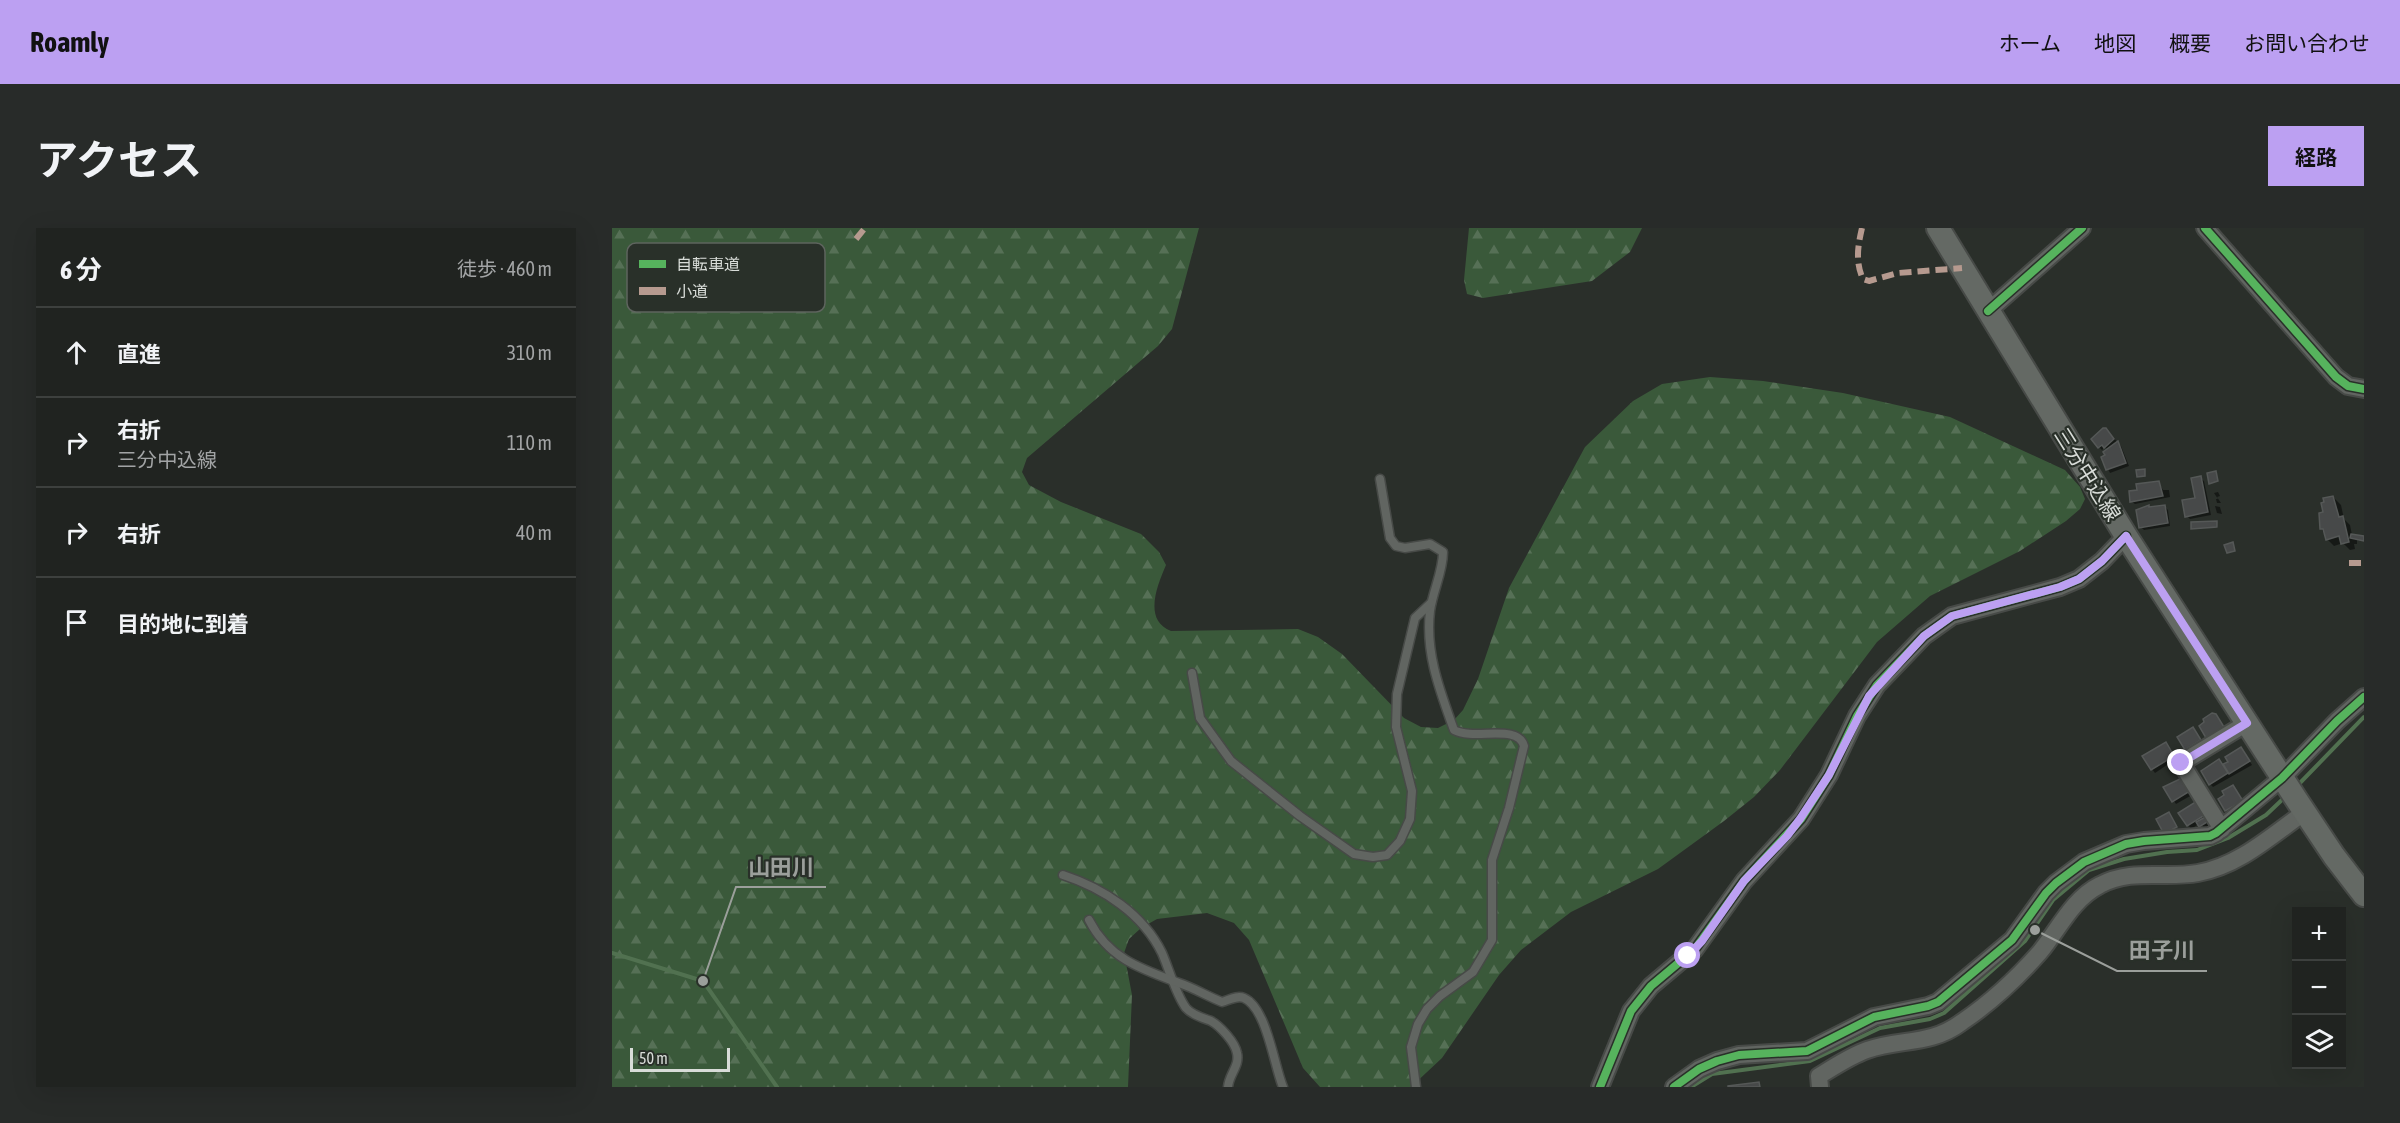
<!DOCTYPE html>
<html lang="ja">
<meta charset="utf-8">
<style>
:root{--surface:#202320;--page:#282b29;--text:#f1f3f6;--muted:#a2a4a5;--line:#3d403e;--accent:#bca0f2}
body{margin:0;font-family:"Asap Condensed","Noto Sans JP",sans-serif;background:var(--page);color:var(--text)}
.controls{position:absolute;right:18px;bottom:18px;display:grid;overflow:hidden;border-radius:0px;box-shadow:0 6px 24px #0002}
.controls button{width:54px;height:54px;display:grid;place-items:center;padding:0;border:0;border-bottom:2px solid var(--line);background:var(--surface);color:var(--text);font:30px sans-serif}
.scale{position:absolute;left:18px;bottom:15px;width:100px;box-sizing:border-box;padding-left:6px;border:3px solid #d8dcd8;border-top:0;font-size:16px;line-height:21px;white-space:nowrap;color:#d8dcd8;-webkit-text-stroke:4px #293029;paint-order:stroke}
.stop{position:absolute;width:18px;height:18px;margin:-14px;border:4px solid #bca0f2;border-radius:50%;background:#fff}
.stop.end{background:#bca0f2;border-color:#fff;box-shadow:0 2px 6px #0008}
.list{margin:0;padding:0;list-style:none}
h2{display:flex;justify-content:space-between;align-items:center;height:78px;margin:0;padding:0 24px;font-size:26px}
h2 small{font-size:20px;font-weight:400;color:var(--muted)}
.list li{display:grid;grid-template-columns:39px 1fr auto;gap:18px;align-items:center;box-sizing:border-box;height:90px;padding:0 24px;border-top:2px solid var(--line)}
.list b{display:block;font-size:22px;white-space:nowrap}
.list p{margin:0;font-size:20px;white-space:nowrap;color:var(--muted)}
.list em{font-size:20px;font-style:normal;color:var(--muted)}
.icon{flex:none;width:33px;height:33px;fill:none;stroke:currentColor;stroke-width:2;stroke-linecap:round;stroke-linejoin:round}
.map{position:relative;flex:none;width:1752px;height:859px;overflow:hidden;border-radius:0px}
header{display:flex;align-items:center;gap:36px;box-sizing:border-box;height:84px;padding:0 30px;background:var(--accent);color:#111}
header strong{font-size:28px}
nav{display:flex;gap:33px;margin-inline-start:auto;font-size:21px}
.intro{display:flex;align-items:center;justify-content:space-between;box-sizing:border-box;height:144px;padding:0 36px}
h1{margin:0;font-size:42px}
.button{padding:15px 27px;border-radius:0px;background:var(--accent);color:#111;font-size:21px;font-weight:700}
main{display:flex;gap:36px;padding:0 36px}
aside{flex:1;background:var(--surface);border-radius:0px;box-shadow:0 6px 24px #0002}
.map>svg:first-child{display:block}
</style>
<header>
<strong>Roamly</strong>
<nav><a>ホーム</a><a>地図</a><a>概要</a><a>お問い合わせ</a></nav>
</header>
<div class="intro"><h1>アクセス</h1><a class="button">経路</a></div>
<main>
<aside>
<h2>6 分<small>徒歩 · 460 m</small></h2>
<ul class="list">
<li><svg class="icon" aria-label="ahead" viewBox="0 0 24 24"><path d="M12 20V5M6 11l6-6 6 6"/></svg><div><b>直進</b></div><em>310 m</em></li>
<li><svg class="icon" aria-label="right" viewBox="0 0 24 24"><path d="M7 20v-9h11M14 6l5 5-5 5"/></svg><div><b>右折</b><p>三分中込線</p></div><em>110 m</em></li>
<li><svg class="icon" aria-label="right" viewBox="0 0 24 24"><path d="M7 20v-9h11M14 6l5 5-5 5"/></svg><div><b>右折</b></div><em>40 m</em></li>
<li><svg class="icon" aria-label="arrive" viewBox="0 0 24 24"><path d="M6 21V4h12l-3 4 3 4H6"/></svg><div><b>目的地に到着</b></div></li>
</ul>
</aside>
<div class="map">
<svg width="1752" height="859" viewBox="0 0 1752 859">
<defs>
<pattern id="forest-firs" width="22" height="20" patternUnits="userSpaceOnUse" patternTransform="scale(1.5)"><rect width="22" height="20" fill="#3a593a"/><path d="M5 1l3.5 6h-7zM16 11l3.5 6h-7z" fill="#567056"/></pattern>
</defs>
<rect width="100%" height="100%" fill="#2a2f2a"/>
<g fill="url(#forest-firs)">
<path d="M0 0H587L560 101 546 118 415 230 410 244 417 257 449 274 529 306 547 324 554 337C545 358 531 392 559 403L686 401 706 409 730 426 792 490 809 499 826 500 842 492 851 482 866 451 897 360 973 219 1021 173 1050 156 1098 149 1151 153 1231 165 1338 189 1453 242 1468 259 1473 271 1468 281 1454 293 1408 323 1318 368 1265 414 1168 542 1142 569 1112 593 1046 641 959 684 909 722 887 747 830 830 799 859H708L691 840 637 712 622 695 595 685 545 691 529 700 517 711 512 725 520 767 516 859H0Z"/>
<polygon points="857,0 1030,0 1018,24 980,53 871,70 855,66 852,52"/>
</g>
<g fill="#0007">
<polygon points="1497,205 1509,218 1517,238 1498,245 1491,230 1495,228 1496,222 1493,219 1490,222 1487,219"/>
<polygon points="1588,250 1592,253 1599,287 1578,291 1575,288 1585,272"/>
<polygon points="1546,254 1551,262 1557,262 1558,269 1523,276 1519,273 1526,263"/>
<polygon points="1606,264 1608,268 1605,269 1609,275 1605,275 1604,271 1606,271 1602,265"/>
<polygon points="1721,269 1729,277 1732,291 1738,297 1740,307 1752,309 1752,313 1745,312 1745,316 1742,316 1743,321 1738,322 1731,315 1722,318 1714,310 1709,300 1713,285 1713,271"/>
<polygon points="1552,278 1556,282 1558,298 1532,302 1529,299"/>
<polygon points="1603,278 1608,279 1610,286 1605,285"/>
<polygon points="1605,294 1606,300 1581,300"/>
<polygon points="1557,519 1564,531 1543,545 1540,541"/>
<polygon points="1632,524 1640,537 1601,559 1598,556 1611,538"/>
<polygon points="1573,555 1580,567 1564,576 1553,560"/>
<polygon points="1584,575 1601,597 1593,601 1588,595 1579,601 1568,585"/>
</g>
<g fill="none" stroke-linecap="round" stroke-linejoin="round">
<g stroke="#517150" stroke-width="4">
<polyline points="1685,558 1752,489"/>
<polyline points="0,725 91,753 165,859"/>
<polyline points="1079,859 1100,846 1198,833 1268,800 1318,791 1332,785 1413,713 1441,672 1477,642 1512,631 1555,624 1585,622 1616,610 1654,587 1673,569"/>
</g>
</g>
<g fill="#474949" stroke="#555857" stroke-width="1.5">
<polygon points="1491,200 1494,200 1502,211 1492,220 1490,217 1486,220 1479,211"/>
<polygon points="1506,213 1514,235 1494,242 1489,229 1493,227 1491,224"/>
<polygon points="1533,241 1533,248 1525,249 1524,242"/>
<polygon points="1604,243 1606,253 1597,256 1595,245"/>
<polygon points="1589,248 1596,284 1573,289 1570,272 1583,270 1579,250"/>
<polygon points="1547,253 1551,268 1518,274 1517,263 1525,262 1524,256"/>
<polygon points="1721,268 1727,289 1731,288 1737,314 1729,316 1727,308 1714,312 1711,301 1708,301 1707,285 1711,284 1709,275 1712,274 1711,270"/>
<polygon points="1537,277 1537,279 1553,277 1556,295 1527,300 1524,282"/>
<polygon points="1605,293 1605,299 1579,301 1579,294"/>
<polygon points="1739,306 1752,308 1752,313 1738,310"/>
<polygon points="1621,314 1623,323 1615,325 1612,317"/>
<polygon points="1600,485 1604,486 1612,499 1594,510 1587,498 1592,494 1591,491"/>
<polygon points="1581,499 1589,512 1573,522 1565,509"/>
<polygon points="1554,514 1562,528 1539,542 1530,528"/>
<polygon points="1629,519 1638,533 1617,546 1611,536 1616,534 1613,529"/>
<polygon points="1607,531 1616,545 1597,557 1589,543"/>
<polygon points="1570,550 1578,563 1560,574 1551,559"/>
<polygon points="1621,557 1631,573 1613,583 1606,571 1612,567 1610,563"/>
<polygon points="1585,573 1593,587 1575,598 1566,585"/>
<polygon points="1557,584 1565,599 1552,606 1544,591"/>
<polygon points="1597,587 1600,591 1587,599 1584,594"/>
<polygon points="1147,854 1148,859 1116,859 1116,858"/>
</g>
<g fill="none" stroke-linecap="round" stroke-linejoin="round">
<g stroke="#474a47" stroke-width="11">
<g id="service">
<path d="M768 251 778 310 784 318 793 320 818 316 831 324C831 344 821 362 818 383 813 425 828 463 842 502 862 513 906 495 912 518L897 580 880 632V712L861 744 828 768 815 781 806 796 799 819 804 859"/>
<polyline points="580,445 588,490 619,533 688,588 742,626 761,629 775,627 788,613 798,591 800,563 784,499 785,466 803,390 819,375"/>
<path d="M451 647C491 660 531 686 550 725 557 741 564 767 574 780 580 787 591 790 599 793 608 798 623 814 625 825 628 838 617 846 616 859"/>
<path d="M477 692C497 731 529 741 567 755 582 760 595 768 610 774 617 772 625 767 632 770 655 780 662 838 671 859"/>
</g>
</g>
<g stroke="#474a47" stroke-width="20">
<g id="minor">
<polyline points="1593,0 1724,149 1736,158 1752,161"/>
<polyline points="1376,83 1470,0"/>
<polyline points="1610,601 1569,535 1635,495"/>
<polyline points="988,859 1019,783 1039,758 1083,721 1132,653 1189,591 1217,547 1245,488 1265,457 1312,408 1340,388 1448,359 1467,351 1490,333 1514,308"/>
<polyline points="1062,859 1087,841 1105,833 1127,827 1195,823 1262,789 1316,778 1326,774 1400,712 1434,665 1444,655 1472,634 1514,616 1532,613 1598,608 1604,605 1670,550 1725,493 1752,469"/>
<path d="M1208 859 1207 848C1222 839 1238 828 1255 822 1289 810 1318 818 1350 794 1378 775 1406 749 1428 724 1447 701 1460 671 1488 657 1520 640 1552 651 1586 645 1627 638 1660 607 1693 584"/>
</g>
</g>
<g stroke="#474a47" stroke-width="26">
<polyline id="secondary" points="1326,0 1514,308 1684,571 1722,628 1752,667"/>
</g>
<use href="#service" stroke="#616561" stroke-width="8"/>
<use href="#minor" stroke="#616561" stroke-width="16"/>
<use href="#secondary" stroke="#646964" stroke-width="22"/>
<g stroke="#b69a8f" stroke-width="6" stroke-dasharray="12 6" stroke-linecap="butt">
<path d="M1250 0C1246 17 1243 34 1251 51L1257 53 1286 45 1350 40"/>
<polyline points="244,11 253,0"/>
<polyline points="1737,335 1752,335"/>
</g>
<g stroke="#293029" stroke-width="11">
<g id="cycleway">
<polyline points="1593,0 1724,149 1736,158 1752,161"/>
<polyline points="1376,83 1470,0"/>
<polyline points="988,859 1019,783 1039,758 1083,721 1132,653 1189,591 1217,547 1245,488 1265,457 1312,408 1340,388 1448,359 1467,351 1490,333 1514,308"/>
<polyline points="1062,859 1087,841 1105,833 1127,827 1195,823 1262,789 1316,778 1326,774 1400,712 1434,665 1444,655 1472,634 1514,616 1532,613 1598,608 1604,605 1670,550 1725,493 1752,469"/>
</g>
</g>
<use href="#cycleway" stroke="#56b35d" stroke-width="8"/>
</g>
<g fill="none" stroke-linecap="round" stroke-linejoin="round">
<polyline stroke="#bca0f2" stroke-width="8" points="1076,728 1090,713 1132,653 1175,608 1188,591 1217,547 1257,468 1312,408 1340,388 1448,359 1467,351 1490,333 1514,308 1635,495 1569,535"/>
</g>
<g text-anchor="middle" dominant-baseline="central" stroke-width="4.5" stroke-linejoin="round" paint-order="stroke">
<g font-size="21" fill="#d8dcd8" stroke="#293029">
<text transform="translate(1476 246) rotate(58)">三分中込線</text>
</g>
</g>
<rect x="15" y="15" width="198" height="69" rx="9" fill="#293029" stroke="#5e645e" stroke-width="1.5"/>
<rect x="27" y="32" width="27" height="8" fill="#56b35d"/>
<rect x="27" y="59" width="27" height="8" fill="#b69a8f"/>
<g font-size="16" fill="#d8dcd8">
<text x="64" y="42">自転車道</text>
<text x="64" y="69">小道</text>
</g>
<path fill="none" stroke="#9b9f9b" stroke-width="2" d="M91 753L124 659H214M1423 702L1505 743H1595"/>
<g fill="#9b9f9b" stroke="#293029" stroke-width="2">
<circle cx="91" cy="753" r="6"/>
<circle cx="1423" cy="702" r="6"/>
</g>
<g font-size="22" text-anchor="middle" font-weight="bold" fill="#9b9f9b" stroke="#293029" stroke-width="4.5" stroke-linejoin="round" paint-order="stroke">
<text x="169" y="647">山田川</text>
<text x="1550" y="730">田子川</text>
</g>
</svg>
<div class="controls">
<button>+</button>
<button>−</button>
<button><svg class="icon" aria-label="layers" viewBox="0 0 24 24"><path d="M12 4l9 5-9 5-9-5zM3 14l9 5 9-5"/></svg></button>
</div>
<div class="scale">50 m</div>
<div class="stop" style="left:1076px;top:728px"></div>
<div class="stop end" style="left:1569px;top:535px"></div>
</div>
</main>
